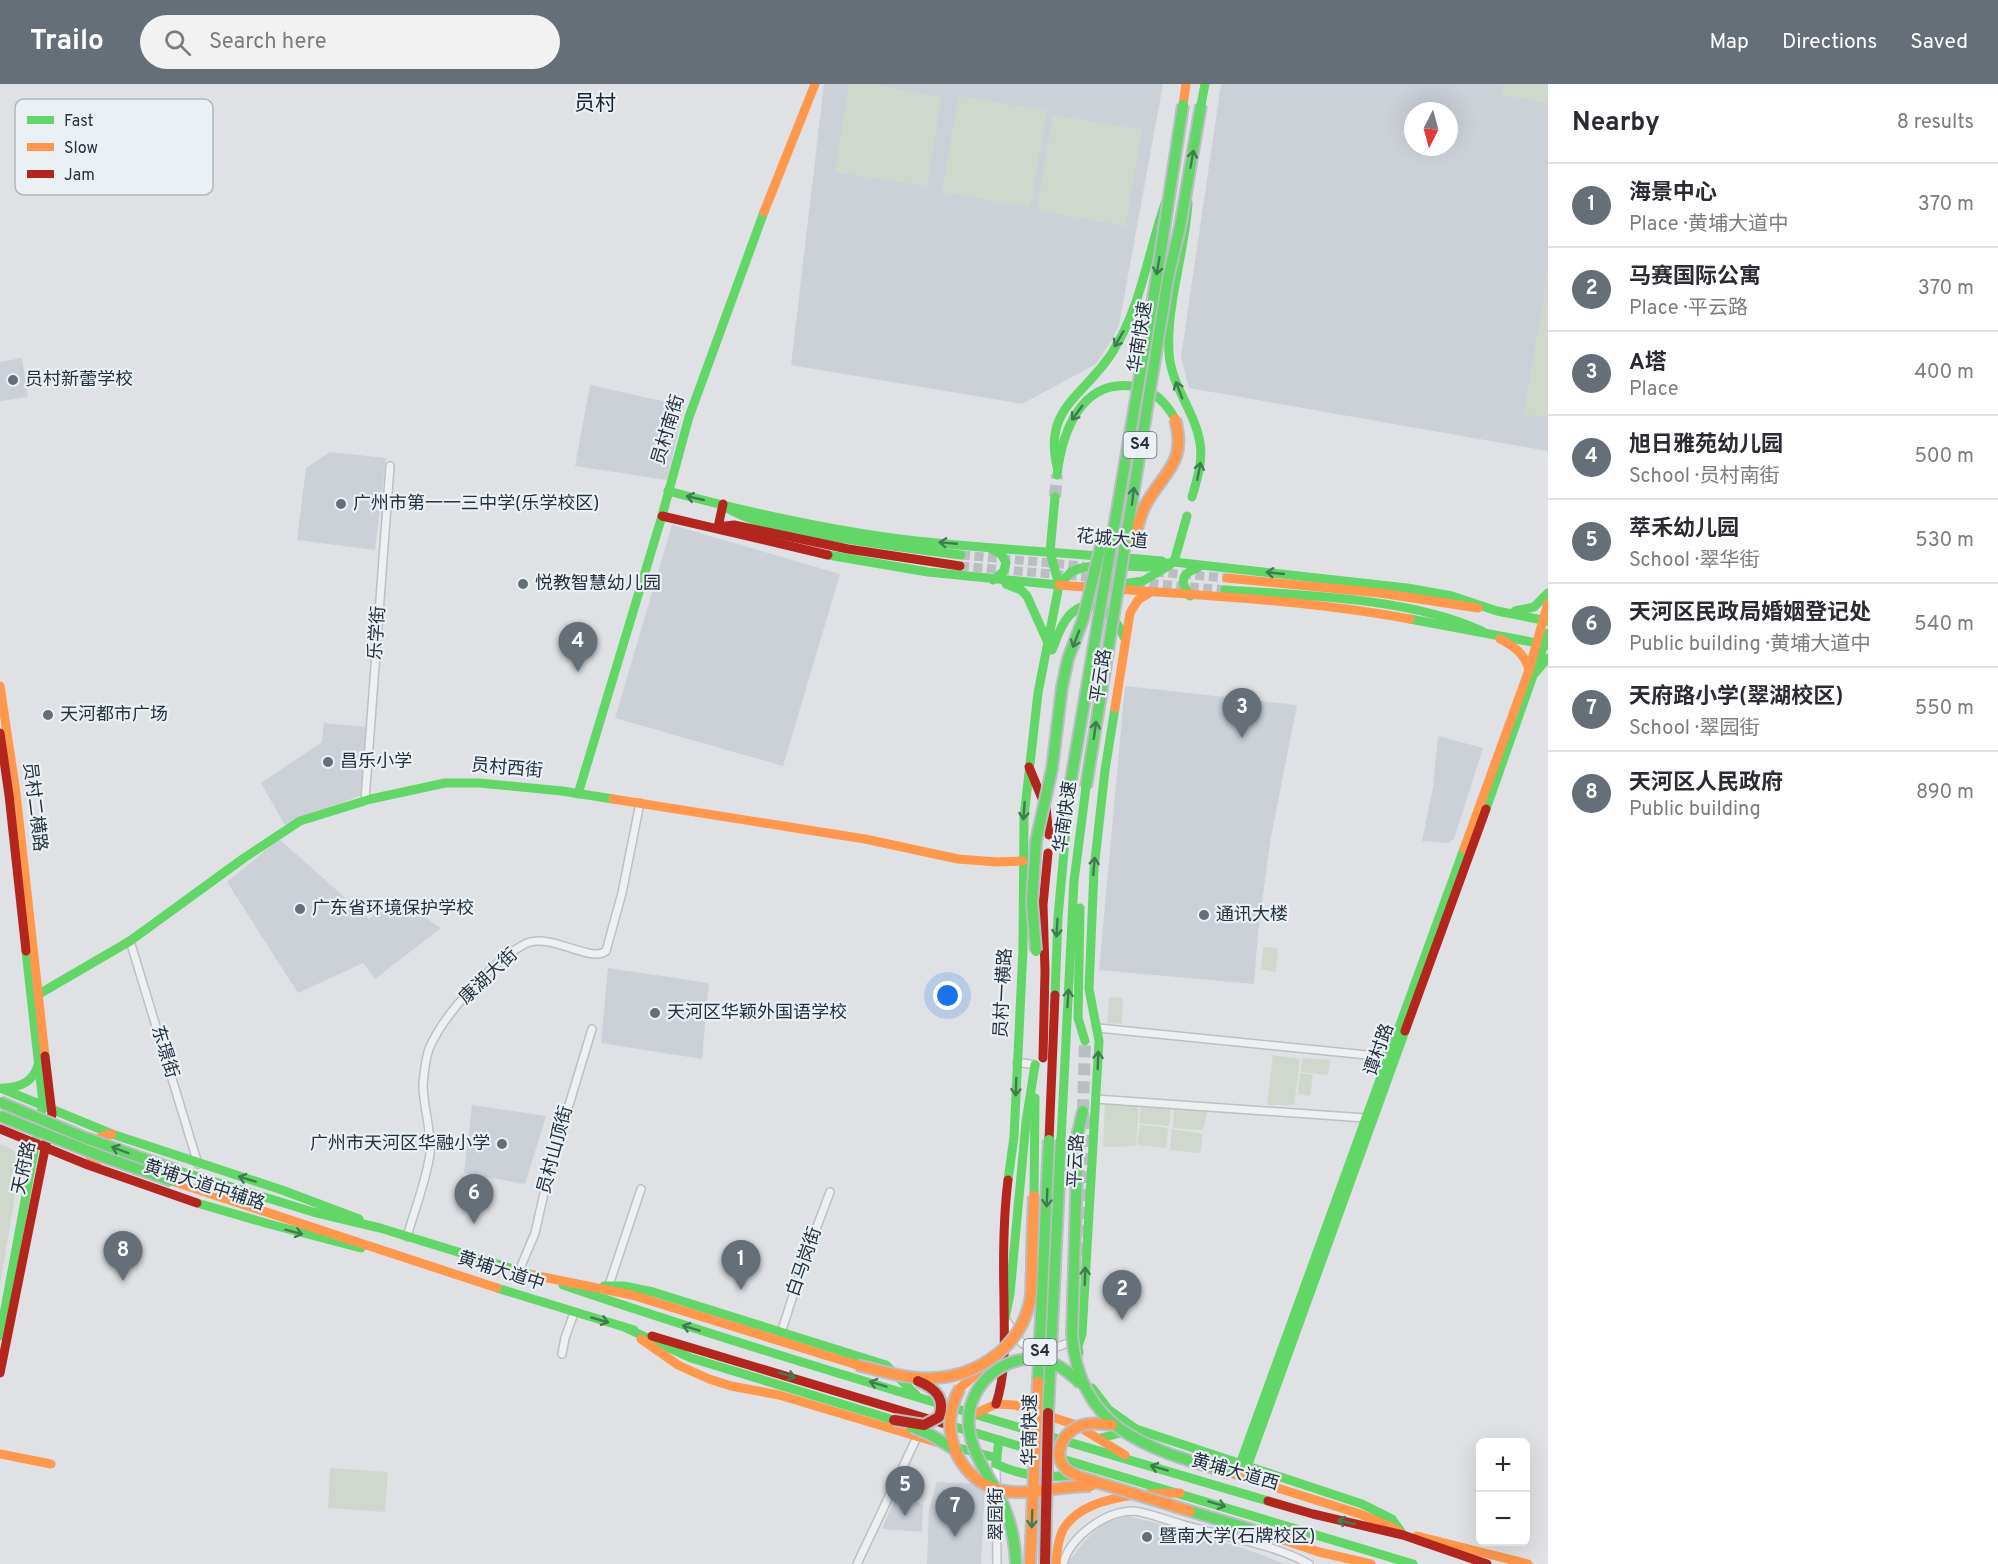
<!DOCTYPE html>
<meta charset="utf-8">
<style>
:root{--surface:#fff;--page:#f2f2f3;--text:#2b2b33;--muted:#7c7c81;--line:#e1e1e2;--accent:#666f78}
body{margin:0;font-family:Overpass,"Noto Sans SC",sans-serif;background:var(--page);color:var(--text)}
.controls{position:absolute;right:18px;bottom:18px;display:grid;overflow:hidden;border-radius:9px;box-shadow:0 6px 24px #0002}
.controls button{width:54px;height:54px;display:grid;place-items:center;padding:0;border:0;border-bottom:2px solid var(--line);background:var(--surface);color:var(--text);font:30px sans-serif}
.compass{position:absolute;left:1404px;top:18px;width:54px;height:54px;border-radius:50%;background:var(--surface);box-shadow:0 6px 24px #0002;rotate:186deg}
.you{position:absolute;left:948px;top:912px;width:21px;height:21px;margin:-15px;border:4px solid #fff;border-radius:50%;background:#1a73e8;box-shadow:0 0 0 9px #1a73e833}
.badge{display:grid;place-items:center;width:39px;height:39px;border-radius:50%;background:var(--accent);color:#fff;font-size:20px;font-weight:700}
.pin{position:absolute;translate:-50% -50px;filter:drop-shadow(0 2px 3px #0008)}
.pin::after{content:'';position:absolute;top:32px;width:21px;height:18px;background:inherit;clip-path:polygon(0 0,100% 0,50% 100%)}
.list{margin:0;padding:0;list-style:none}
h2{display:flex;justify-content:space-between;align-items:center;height:78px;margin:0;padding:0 24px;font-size:26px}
h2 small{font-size:20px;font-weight:400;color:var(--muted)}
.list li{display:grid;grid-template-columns:39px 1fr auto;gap:18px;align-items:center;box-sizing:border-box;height:84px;padding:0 24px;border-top:2px solid var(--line)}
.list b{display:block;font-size:22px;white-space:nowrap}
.list p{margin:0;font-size:20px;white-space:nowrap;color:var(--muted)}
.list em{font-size:20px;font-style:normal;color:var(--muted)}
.icon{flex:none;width:33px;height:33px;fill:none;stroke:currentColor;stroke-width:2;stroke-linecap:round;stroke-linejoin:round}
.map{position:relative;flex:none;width:1548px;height:1480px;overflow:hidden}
header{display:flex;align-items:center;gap:36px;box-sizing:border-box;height:84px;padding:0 30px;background:var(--accent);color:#fff}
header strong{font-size:28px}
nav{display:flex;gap:33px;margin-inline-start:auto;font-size:21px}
.search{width:420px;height:54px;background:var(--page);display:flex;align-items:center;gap:15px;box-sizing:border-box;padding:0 21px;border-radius:33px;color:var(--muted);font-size:22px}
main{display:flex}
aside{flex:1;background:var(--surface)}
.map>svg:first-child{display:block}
</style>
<header>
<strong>Trailo</strong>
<div class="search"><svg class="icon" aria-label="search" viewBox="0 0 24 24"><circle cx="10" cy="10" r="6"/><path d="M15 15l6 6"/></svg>Search here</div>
<nav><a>Map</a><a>Directions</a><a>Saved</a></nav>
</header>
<main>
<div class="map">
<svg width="1548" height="1480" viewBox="0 0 1548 1480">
<rect width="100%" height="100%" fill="#dfe1e4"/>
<g fill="#ccd1d8" fill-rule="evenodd">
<polygon points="824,0 1163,0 1119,241 1112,256 1096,280 1022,320 791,281"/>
<path d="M1221 0H1548V367L1189 304 1181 273ZM1413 27H1449V63H1413Z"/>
<polygon points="22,274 28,313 0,317 0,278"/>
<polygon points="590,301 684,322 667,396 575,382"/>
<polygon points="330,368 386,374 375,466 297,456 306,384"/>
<polygon points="672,441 840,490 783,682 615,634"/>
<polygon points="1125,602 1297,621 1270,758 1258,849 1254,900 1099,886"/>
<polygon points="324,639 367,643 362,711 285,741 261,699 322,658"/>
<polygon points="1438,652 1483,664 1454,755 1448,759 1422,757 1433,703"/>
<polygon points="279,755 369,835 395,814 441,844 375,895 363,879 298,909 227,798"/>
<polygon points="608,884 709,899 702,975 601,959"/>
<polygon points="472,1021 546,1032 525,1100 464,1089"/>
<polygon points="937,1398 985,1400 981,1480 927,1480 929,1425"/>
<polygon points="896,1413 923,1420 922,1448 882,1445"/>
<polygon points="1128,1432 1188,1447 1254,1468 1285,1480 1067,1480 1083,1459 1101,1440"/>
</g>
<g fill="#d0d8ce">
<polygon points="849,0 869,0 941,13 927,102 835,88"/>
<polygon points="1503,0 1548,0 1548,19 1501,10"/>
<polygon points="959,12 1047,27 1030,123 942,108"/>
<polygon points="1053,31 1142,46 1125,142 1037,126"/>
<polygon points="1548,189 1548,334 1524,330"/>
<polygon points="1263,863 1278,864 1276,888 1261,885"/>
<polygon points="1109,913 1123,914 1122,940 1107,939"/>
<polygon points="1273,971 1300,975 1294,1021 1267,1021"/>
<polygon points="1302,974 1330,976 1328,991 1301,988"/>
<polygon points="1300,989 1313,991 1310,1012 1298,1010"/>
<polygon points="1105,1018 1139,1018 1136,1062 1103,1063"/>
<polygon points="1141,1020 1171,1022 1169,1042 1139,1039"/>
<polygon points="1174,1023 1207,1028 1203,1046 1173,1044"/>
<polygon points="1140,1041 1168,1044 1166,1064 1137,1061"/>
<polygon points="1172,1045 1203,1050 1200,1069 1170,1066"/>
<polygon points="0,1060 12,1065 21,1076 0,1202"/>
<polygon points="330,1384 388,1388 385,1428 328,1424"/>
</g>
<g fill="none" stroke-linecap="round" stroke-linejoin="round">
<g stroke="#babec3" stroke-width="9" stroke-dasharray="9 4.5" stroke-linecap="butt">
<polyline points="961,471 1084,482"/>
<polyline points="960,482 1098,494"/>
<polyline points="1155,488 1227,494"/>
<polyline points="1136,498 1225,506"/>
</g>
<g stroke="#babec3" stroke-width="12" stroke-dasharray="12 6" stroke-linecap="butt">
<polyline points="1055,413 1057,391"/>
<polyline points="1084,1171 1086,1044 1083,1027 1085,957"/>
</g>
<g stroke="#bdbfc2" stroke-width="10">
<g id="street">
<polyline points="365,716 390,382"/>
<polyline points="130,857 198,1080"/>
<polyline points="1098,944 1387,973"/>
<polyline points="1017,978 1035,981"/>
<polyline points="1096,1015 1365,1034"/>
<path d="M407 1153C414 1127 427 1095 430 1069 432 1047 423 1023 423 1001 424 989 425 976 429 965 443 931 491 879 523 861 549 846 590 880 606 867L622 809 640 719"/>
<polyline points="519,1187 535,1149 549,1087 592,945"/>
<polyline points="609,1201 641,1105"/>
<path d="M1005 1234C1010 1242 1015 1252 1022 1259 1036 1270 1060 1264 1073 1256"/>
<polyline points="781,1249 805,1174 830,1108"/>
<polyline points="562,1270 565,1254 574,1229"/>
<polyline points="996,1380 997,1480"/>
<polyline points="857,1480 917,1353"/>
<path d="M1063 1480C1070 1453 1104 1428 1132 1427 1145 1427 1168 1437 1181 1440 1221 1452 1274 1460 1309 1480"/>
</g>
</g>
<use href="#street" stroke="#edeff1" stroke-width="7"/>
<g stroke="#63d668" stroke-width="9">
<polyline points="1201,21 1205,0"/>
<path d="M1188 119C1185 167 1166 222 1169 269 1171 302 1195 327 1200 359 1203 378 1197 395 1192 413"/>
<path d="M1057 383C1043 324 1084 312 1112 269 1142 222 1148 166 1167 114"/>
<path d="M1057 391C1062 349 1080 296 1132 302 1152 305 1166 318 1175 335"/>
<path d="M668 407C747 428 827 446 908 456 993 466 1078 469 1162 477"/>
<polyline points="1055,413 1050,468 1059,501 1071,488 1081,484 1099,481 1147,483 1174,478 1187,432"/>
<path d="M725 423C753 440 787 444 818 450 866 459 913 465 961 471"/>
<polyline points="990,464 1001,470 1006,478 1004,487 993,496"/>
<polyline points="828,471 928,488 1059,501 1064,499"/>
<polyline points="1174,478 1407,504 1452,512 1497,527 1548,537"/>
<polyline points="1099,499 1122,500 1143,497 1170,481"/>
<polyline points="1006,500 1021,506 1027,512 1048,559"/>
<path d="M1225 506C1303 511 1411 514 1482 547"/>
<path d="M1190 512C1179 496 1181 490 1199 483"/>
<polyline points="1515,527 1534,523 1548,509"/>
<polyline points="1410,535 1548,561"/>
<path d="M1052 566C1057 554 1062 537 1073 528 1094 510 1116 533 1124 553"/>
<polyline points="1535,589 1548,574"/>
<polyline points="578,710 662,432 689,333 764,128"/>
<polyline points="1486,725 1548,549"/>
<polyline points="1080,824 1078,934 1085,957"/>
<polyline points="39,910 130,857 244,774 300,737 371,715 445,699 479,699 562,707 613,715"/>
<polyline points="1055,911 1058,833 1070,702"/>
<polyline points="0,1004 112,1050 282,1106 359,1135"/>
<path d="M4 1004C21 1003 33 998 38 981"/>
<polyline points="1061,1056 1074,797 1086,703"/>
<polyline points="176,1086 313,1128 380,1144 539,1193"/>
<polyline points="1008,1096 1014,1053 1023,865 1024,733 1038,609 1059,501"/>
<polyline points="1034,1112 1035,1014"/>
<polyline points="197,1119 269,1140 361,1164"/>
<path d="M563 1201C796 1280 1033 1347 1268 1417"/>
<polyline points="604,1202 624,1202 653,1208 886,1281 916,1311"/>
<polyline points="497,1204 634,1246"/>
<polyline points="1005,1234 1010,1210 1026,1038 1035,981"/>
<polyline points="626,1244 691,1274 894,1336"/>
<polyline points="0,1252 43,1019 26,867"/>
<polyline points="1079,1269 1078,1262 1082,1250 1099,957 1089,905 1094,785 1105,686 1115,624"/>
<polyline points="1092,1304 1109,1326 1136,1345 1362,1420 1392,1435 1402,1449"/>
<polyline points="942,1339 1413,1480"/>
<polyline points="1101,1354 1136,1345"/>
<path d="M999 1356 996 1380C1024 1393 1049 1395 1079 1390"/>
<polyline points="951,1362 997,1374"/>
<polyline points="1240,1380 1464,765"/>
<polyline points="1247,1383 1405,947"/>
</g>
<g stroke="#ff974d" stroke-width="9">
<polyline points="1183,21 1186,0"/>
<polyline points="764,128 815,0"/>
<polyline points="1227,494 1380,509 1478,524"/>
<path d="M1059 501C1176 510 1295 514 1410 535"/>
<path d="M1500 555C1514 562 1525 570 1529 586"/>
<polyline points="0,602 16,709 45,972"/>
<polyline points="1115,624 1130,529 1138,516 1151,508"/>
<polyline points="613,715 865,755 958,775 997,778 1023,777"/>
<polyline points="1464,765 1529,586 1548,519"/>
<path d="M98 1084 89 1071C91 1056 98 1053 112 1050"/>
<polyline points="172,1097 497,1204"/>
<polyline points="533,1191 632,1211 857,1281"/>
<polyline points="641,1255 678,1281 709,1295 731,1302 779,1311 936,1358"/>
<polyline points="960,1304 985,1282"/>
<polyline points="974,1330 996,1320 1015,1321 1076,1341 1125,1371"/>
<polyline points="0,1370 51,1380"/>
<polyline points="1230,1389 1360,1430 1395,1445 1403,1451"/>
<polyline points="1263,1449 1319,1468 1371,1480"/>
<polyline points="1417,1452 1528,1480"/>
<path d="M1056 1480C1057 1468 1058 1454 1064 1444 1085 1411 1145 1409 1180 1409"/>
</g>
<g stroke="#b3261e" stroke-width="9">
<polyline points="723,420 718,443 734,441 848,465 960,482"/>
<polyline points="662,432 828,471"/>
<polyline points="0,649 9,711 26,867"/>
<polyline points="1029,683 1046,724 1049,751"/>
<polyline points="1405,947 1486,725"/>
<polyline points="1043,974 1045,887 1043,821 1048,769"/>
<polyline points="0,1045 88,1081 197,1119"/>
<polyline points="1049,1056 1055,911"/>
<polyline points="652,1252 942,1339"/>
<polyline points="0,1289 52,1030 45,972"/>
<path d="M996 1320C1007 1287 1004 1249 1004 1215 1003 1175 1003 1136 1008 1096"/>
<polyline points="1268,1417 1313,1430 1403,1451 1487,1480"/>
</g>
<g stroke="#babec2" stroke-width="14" stroke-linecap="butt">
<g id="fast-bridge">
<polyline points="1070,702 1157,192 1183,21"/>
<polyline points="1086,703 1168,194 1180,143 1201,21"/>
<polyline points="1036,867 1032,818 1036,757 1052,685 1062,603 1068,575 1083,535 1103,453"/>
<polyline points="0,1018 83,1053 176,1086"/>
<path d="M1083 1027 1078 1048 1072 1251C1080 1349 1151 1365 1230 1389"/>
<polyline points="0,1032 98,1071 172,1097"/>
<polyline points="1038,1298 1049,1056"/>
<polyline points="1048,1329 1061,1056"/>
<polyline points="912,1343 931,1351 957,1367"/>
<polyline points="1190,1427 1263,1449"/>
<path d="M1016 1480C1015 1459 1011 1437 1002 1418 990 1392 972 1372 969 1343 965 1303 1003 1268 1043 1276 1058 1279 1070 1289 1081 1300"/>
</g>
</g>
<g stroke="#babec2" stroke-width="14" stroke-linecap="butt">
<g id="slow-bridge">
<path d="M1134 456C1137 444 1140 431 1146 420 1165 386 1187 379 1175 335"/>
<path d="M857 1281C878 1286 899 1293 920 1294 970 1297 1019 1268 1030 1217 1032 1207 1031 1196 1032 1185 1032 1161 1033 1136 1034 1112"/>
<path d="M960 1304C950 1322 947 1342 954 1363 957 1373 963 1382 971 1390 1004 1423 1050 1401 1091 1402"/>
<path d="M1112 1341C1102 1340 1093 1338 1083 1341 1064 1346 1050 1370 1067 1386 1071 1389 1076 1391 1080 1393L1190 1427"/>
<polyline points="1030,1480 1038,1298"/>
</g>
</g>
<g stroke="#babec2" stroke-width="14" stroke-linecap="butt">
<g id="jam-bridge">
<path d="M894 1336 924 1341 939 1333C946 1314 935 1304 918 1297"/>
<polyline points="1045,1480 1048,1329"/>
</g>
</g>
<use href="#fast-bridge" stroke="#63d668" stroke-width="10"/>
<use href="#slow-bridge" stroke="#ff974d" stroke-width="10"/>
<use href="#jam-bridge" stroke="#b3261e" stroke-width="10"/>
</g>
<defs><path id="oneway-shaft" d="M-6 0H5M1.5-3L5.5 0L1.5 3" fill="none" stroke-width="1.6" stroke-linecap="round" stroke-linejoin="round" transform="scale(1.5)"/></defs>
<g stroke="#417b51">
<use href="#oneway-shaft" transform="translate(1192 75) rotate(-80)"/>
<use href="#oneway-shaft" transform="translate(1158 182) rotate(100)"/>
<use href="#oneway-shaft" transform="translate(1119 255) rotate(120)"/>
<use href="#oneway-shaft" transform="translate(1179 306) rotate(-111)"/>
<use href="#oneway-shaft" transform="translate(1077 329) rotate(126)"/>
<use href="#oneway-shaft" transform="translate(1199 387) rotate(-79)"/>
<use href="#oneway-shaft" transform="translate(1133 412) rotate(-83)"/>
<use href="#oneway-shaft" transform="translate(695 414) rotate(-167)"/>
<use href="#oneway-shaft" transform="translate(948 459) rotate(-175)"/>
<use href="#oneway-shaft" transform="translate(1275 489) rotate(-174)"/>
<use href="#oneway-shaft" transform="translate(1076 555) rotate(111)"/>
<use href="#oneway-shaft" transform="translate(1095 646) rotate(-82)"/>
<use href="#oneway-shaft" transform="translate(1024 727) rotate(94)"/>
<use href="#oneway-shaft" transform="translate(1094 782) rotate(-85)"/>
<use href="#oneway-shaft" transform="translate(1057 844) rotate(93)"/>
<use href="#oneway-shaft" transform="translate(1068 914) rotate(-86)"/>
<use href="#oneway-shaft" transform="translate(1098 976) rotate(-88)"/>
<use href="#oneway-shaft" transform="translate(1016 1003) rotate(92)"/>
<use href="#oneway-shaft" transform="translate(120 1066) rotate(-160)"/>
<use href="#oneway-shaft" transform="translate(247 1095) rotate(-163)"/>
<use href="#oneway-shaft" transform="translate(1047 1114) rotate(92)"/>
<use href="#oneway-shaft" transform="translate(294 1148) rotate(15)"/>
<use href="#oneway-shaft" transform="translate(1085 1192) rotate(-88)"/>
<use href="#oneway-shaft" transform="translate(600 1236) rotate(16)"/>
<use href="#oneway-shaft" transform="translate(691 1244) rotate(-163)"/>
<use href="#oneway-shaft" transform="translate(787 1291) rotate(17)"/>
<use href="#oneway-shaft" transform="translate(878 1300) rotate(-163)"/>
<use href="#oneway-shaft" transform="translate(1159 1384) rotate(-164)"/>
<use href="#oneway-shaft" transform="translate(1217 1420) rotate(17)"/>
<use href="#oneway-shaft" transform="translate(1032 1435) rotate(92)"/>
<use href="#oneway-shaft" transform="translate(1346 1438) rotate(-167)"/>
</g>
<g fill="#666f78" stroke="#ebf0f5" stroke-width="2">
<circle cx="13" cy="296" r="6"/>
<circle cx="341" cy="420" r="6"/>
<circle cx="523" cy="500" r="6"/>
<circle cx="48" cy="631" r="6"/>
<circle cx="328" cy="678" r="6"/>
<circle cx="300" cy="825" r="6"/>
<circle cx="1204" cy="831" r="6"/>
<circle cx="655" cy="929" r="6"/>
<circle cx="502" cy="1060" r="6"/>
<circle cx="1147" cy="1453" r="6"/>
</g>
<g text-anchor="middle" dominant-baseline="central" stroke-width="4.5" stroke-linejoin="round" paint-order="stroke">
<g fill="#ebf0f5" stroke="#606a75" stroke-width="1.5">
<rect x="1123.5" y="348" width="33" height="26" rx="4.5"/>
<rect x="1023.5" y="1255" width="33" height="26" rx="4.5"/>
</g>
<g font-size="16" font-weight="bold" fill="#25313e">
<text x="1140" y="361">S4</text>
<text x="1040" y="1268">S4</text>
</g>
<g font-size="18" fill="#25313e" stroke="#ebf0f5">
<text transform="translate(1141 253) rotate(-81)">华南快速</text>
<text transform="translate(669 346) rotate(-73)">员村南街</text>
<text transform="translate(1112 456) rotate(5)">花城大道</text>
<text transform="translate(378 549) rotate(-86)">乐学街</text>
<text transform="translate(1102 592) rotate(-81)">平云路</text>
<text transform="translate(507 685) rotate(5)">员村西街</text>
<text transform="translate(34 723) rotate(83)">员村二横路</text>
<text transform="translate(1066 733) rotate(-82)">华南快速</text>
<text transform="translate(489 893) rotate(-43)">康湖大街</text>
<text transform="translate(1004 909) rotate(-87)">员村一横路</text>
<text transform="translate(1380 966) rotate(-70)">谭村路</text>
<text transform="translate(164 968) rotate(73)">东璟街</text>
<text transform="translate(556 1066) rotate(-75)">员村山顶街</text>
<text transform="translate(1077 1077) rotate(-87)">平云路</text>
<text transform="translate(25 1084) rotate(-78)">天府路</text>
<text transform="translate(204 1102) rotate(18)">黄埔大道中辅路</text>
<text transform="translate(805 1178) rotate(-71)">白马岗街</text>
<text transform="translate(501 1188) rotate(18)">黄埔大道中</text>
<text transform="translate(1031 1346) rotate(-89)">华南快速</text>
<text transform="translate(1235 1389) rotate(16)">黄埔大道西</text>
<text transform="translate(997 1430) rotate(-90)">翠园街</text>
</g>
<g font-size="18" fill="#25313e" stroke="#ebf0f5" text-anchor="start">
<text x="25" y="296">员村新蕾学校</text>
<text x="353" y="420">广州市第一一三中学(乐学校区)</text>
<text x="535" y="500">悦教智慧幼儿园</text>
<text x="60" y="631">天河都市广场</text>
<text x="340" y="678">昌乐小学</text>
<text x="312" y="825">广东省环境保护学校</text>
<text x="1216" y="831">通讯大楼</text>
<text x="667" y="929">天河区华颖外国语学校</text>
<text x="490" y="1060" text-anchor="end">广州市天河区华融小学</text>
<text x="1159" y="1453">暨南大学(石牌校区)</text>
</g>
<g font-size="21" fill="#17222e" stroke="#ebf0f5">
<text x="595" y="20">员村</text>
</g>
</g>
<rect x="15" y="15" width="198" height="96" rx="9" fill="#ebf0f5" stroke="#b0b7be" stroke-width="1.5"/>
<rect x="27" y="32" width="27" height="8" fill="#63d668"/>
<rect x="27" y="59" width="27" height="8" fill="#ff974d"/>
<rect x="27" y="86" width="27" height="8" fill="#b3261e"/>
<g font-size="16" fill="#25313e">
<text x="64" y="42">Fast</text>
<text x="64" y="69">Slow</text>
<text x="64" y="96">Jam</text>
</g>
</svg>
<div class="controls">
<button>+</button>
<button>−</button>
</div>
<svg class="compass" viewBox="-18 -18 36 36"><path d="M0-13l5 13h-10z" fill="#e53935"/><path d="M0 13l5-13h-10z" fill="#7c7c81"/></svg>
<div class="you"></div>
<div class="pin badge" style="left:741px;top:1206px">1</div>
<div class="pin badge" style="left:1122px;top:1236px">2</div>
<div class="pin badge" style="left:1242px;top:654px">3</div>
<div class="pin badge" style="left:578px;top:588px">4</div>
<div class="pin badge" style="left:905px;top:1432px">5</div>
<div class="pin badge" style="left:474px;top:1140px">6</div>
<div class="pin badge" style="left:955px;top:1453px">7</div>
<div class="pin badge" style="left:123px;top:1197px">8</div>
</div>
<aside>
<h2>Nearby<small>8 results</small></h2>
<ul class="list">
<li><span class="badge">1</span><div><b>海景中心</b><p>Place · 黄埔大道中</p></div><em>370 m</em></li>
<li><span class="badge">2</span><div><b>马赛国际公寓</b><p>Place · 平云路</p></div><em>370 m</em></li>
<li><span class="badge">3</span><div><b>A塔</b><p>Place</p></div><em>400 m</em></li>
<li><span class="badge">4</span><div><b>旭日雅苑幼儿园</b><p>School · 员村南街</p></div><em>500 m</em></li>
<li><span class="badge">5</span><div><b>萃禾幼儿园</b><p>School · 翠华街</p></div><em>530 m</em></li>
<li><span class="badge">6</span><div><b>天河区民政局婚姻登记处</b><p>Public building · 黄埔大道中</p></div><em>540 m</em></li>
<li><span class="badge">7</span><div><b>天府路小学(翠湖校区)</b><p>School · 翠园街</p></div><em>550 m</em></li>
<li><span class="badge">8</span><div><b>天河区人民政府</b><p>Public building</p></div><em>890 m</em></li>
</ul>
</aside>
</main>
